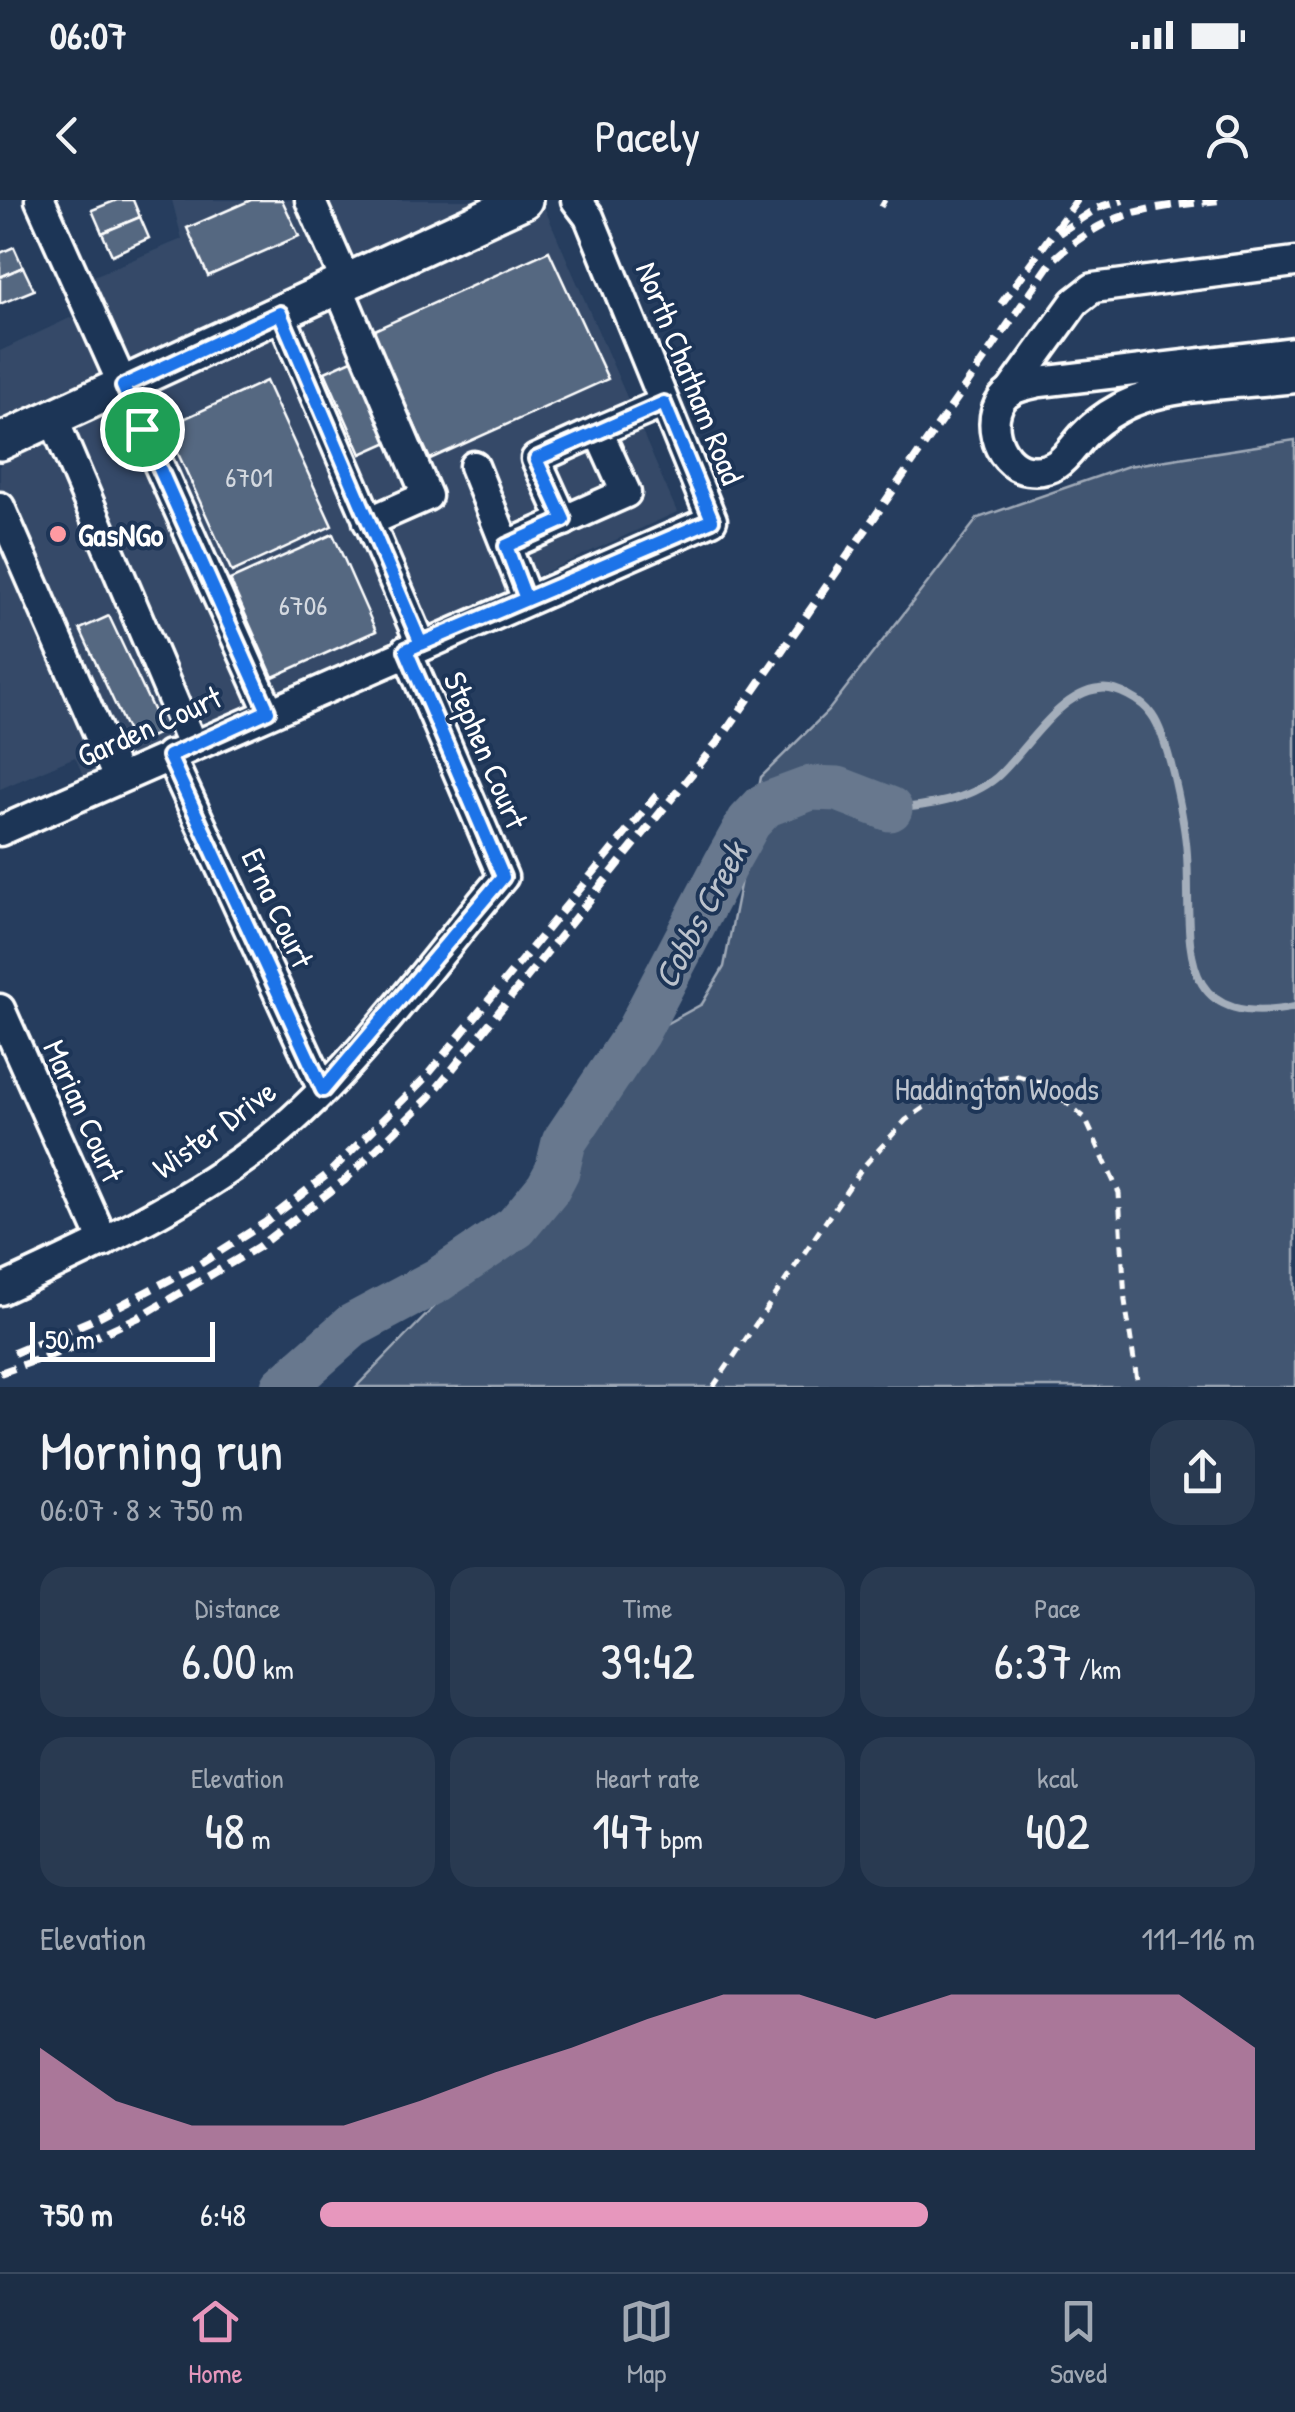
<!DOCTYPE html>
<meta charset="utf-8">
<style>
:root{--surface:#1c2e46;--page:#293a51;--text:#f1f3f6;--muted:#a0a8b3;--line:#3a4a5f;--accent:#e797bd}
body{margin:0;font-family:"Patrick Hand",sans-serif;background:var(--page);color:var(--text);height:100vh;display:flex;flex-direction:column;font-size:38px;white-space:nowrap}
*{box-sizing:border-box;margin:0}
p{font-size:32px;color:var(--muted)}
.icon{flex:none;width:55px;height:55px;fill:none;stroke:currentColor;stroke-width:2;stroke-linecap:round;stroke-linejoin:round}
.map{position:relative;height:1187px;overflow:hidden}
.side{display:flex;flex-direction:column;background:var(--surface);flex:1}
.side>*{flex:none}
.scale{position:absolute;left:30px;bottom:25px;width:185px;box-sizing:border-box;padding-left:10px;border:5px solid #fff;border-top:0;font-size:28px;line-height:35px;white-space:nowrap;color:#fff;-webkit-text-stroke:8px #1d3557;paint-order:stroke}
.pin{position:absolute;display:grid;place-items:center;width:85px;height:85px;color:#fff;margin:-42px;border:5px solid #fff;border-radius:50%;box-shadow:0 2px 10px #0007}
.round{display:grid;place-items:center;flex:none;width:105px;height:105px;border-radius:30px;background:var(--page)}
.headline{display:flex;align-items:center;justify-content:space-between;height:170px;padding:0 40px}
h1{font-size:55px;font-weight:600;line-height:75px}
.figures{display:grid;grid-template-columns:repeat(3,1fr);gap:15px;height:170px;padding:10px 40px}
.figures div{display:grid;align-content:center;border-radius:25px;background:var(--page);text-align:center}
.figures b{font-size:50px;font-weight:600}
.figures small{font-size:28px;font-weight:400}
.figures p{font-size:28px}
.chart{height:280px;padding:20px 40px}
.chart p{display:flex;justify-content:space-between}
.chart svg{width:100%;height:180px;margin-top:10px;fill:var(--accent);opacity:.7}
ul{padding:0 40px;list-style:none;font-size:32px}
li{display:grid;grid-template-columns:160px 120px 1fr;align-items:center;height:75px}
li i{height:25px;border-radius:12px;background:var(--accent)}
.status{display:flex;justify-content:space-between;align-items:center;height:70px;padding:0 50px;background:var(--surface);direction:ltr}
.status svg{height:28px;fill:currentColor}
header{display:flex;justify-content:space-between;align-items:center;height:130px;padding:0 40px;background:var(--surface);font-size:45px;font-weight:600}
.dock{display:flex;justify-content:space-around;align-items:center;height:140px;border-top:2px solid var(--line);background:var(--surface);font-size:28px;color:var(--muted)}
.dock a{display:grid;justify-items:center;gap:5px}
.dock .active{color:var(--accent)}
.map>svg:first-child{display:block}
.built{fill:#344a68}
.green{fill:#425672;stroke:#a0aab8;stroke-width:2.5}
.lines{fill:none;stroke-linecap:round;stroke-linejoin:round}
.stream{stroke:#a4aebb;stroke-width:8}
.river{stroke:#67788e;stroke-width:45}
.building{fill:#556781;stroke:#fff;stroke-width:2.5}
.minor-casing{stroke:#fff;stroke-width:35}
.major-casing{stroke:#fff;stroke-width:42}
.path{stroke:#fff;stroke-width:5;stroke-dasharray:10 8;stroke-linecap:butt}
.minor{stroke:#1d3557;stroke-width:28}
.major{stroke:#1d3557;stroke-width:35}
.rail{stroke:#fff;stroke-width:8;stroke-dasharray:15 8;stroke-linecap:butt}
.route-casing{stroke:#fff;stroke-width:20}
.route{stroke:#1a73e8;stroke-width:12}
.poi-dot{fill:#ff9aa2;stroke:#1d3557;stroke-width:4}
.labels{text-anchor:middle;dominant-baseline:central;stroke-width:8;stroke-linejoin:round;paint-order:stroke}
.number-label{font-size:28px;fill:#d4d9e0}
.street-label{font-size:32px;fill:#fff;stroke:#1d3557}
.poi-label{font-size:32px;font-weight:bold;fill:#fff;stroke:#1d3557;text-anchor:start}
.park-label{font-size:32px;fill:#bdc4ce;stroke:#1d3557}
.water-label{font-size:35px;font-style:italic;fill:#bbc2cc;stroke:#1d3557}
</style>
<div class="status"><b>06:07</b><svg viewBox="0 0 49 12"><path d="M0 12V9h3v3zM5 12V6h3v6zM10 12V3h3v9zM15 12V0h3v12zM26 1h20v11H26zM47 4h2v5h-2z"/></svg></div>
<header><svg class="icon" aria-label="back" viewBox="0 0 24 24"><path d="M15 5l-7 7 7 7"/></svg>Pacely<svg class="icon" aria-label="person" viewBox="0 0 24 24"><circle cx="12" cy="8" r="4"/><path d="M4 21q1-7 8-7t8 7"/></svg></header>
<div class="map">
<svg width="1295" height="1187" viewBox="0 0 1295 1187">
<rect width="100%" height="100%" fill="#263d5e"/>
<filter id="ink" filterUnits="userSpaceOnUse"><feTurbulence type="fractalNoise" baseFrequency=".01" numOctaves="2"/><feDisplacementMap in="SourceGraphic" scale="20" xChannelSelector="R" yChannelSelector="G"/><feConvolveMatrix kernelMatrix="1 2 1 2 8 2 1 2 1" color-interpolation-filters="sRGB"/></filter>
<g filter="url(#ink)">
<path class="built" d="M172 0H541L677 312 86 582 75 557 0 589V151L74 116 63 89 182 39Z"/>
<path class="green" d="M1295 240V1187H356L443 1098 591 918 653 831 702 804 724 767 761 577 828 511 978 318 1128 266Z"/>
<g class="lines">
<path class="stream" d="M890 609C926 606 969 601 997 577 1025 552 1058 493 1099 489 1116 486 1143 501 1152 515 1169 538 1185 624 1187 654 1192 737 1170 831 1295 807"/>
<path class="river" d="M283 1187 352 1126 438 1080 516 1027 548 988 557 971 564 942 637 833 726 663 749 622 765 605 811 588 838 589 890 609"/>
</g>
<g class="building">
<path d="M117 0H133L140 17 102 33 92 10Z"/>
<path d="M251 0H282L299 36 208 76 187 28Z"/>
<path d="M140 17 149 38 112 55 102 33Z"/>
<path d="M14 47 23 67 0 77V53Z"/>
<path d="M549 51 608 179 430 259 372 131Z"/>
<path d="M23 67 34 90 0 104V77Z"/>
<path d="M354 159 390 241 361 254 325 172Z"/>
<path d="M266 181 332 326 232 372 166 227Z"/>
<path d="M333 334 376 431 273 477 230 380Z"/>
<path d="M109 416 163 531 134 545 80 429Z"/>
</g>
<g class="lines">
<defs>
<g id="minor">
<path d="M40 0 269 511"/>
<path d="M310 0 346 82"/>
<path d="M338 86 427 296 368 322"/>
<path d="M280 113 421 444"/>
<path d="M1295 152 1040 182C1031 184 1019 186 1011 191 981 210 995 265 1028 270 1058 274 1067 254 1083 236 1094 224 1107 215 1120 208 1164 183 1245 184 1295 178"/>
<path d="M1010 192 1075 102 1093 88 1295 62"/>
<path d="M53 218 192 545"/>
<path d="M474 266 527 399"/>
<path d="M0 307 118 578"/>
<path d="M564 321 536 259 598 231"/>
<path d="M506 346 626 293 598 231 664 203"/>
<path d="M169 555 323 890"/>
<path d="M0 631 712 320 589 17 576 0"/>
<path d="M0 809 104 1042"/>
<path d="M0 1090C94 1047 190 1003 271 938 355 870 432 761 503 677L406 450"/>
</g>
<path id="major" d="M0 242 524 0"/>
</defs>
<use href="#minor" class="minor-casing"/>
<use href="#major" class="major-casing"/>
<g class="path">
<path d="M881 7 885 0"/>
<path d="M713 1187 862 968 906 920 941 896 980 881 1014 875 1043 883 1085 918 1119 993 1125 1101 1138 1187"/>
</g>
<use href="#minor" class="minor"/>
<use href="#major" class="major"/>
<g class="rail">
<path d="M1059 33 1097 8 1123 0"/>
<path d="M1001 104 1077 0"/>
<path d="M14 1153 90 1121 200 1064 266 1022 328 974 425 878 657 595"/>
<path d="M0 1173 68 1149 141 1116 258 1047 345 980 429 898 724 534 1053 60C1107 10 1149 8 1219 0"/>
</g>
</g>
</g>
<g class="lines" filter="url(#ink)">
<defs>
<path id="route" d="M142 229 268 511 169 556 323 890 503 677 406 450 526 399 506 346 564 320 536 259 664 203 712 320C615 361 518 402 421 444L280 113 123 186 142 229"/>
</defs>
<use href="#route" class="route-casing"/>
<use href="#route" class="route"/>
</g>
<circle class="poi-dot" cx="58" cy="334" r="10"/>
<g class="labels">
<g class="number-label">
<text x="249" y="277">6701</text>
<text x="303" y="405">6706</text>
</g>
<g class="street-label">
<text transform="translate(690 173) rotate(68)">North Chatham Road</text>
<text transform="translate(149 526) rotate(-24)">Garden Court</text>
<text transform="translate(486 550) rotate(67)">Stephen Court</text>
<text transform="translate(278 708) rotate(65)">Erna Court</text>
<text transform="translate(84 911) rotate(66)">Marian Court</text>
<text transform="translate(214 929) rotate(-36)">Wister Drive</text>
</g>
<g class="poi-label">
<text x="78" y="334">GasNGo</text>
</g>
<g class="park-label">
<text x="997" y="888">Haddington Woods</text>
</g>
<g class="water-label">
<text transform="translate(700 715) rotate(-62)">Cobbs Creek</text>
</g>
</g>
</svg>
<div class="scale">50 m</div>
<div class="pin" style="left:142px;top:229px;background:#1e9e55"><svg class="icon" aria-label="arrive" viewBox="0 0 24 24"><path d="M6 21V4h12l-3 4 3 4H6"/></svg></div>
</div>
<section class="side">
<div class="headline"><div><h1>Morning run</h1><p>06:07 · 8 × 750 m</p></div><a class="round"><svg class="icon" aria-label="share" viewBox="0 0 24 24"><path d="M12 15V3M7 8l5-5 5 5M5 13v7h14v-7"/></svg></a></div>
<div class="figures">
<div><p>Distance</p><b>6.00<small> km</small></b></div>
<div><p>Time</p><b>39:42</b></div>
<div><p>Pace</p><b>6:37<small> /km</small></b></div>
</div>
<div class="figures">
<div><p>Elevation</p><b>48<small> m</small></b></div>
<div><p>Heart rate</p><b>147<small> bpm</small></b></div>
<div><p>kcal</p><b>402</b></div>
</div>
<div class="chart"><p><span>Elevation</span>111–116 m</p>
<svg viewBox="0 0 160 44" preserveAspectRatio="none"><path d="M0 44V19L10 32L20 38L30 38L40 38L50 32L60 25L70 19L80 12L90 6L100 6L110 12L120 6L130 6L140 6L150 6L160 19V44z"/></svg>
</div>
<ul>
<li><b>750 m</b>6:48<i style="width:65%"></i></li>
</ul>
</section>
<nav class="dock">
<a class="active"><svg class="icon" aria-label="home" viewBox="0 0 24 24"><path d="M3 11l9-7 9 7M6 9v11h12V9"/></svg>Home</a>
<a><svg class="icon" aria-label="map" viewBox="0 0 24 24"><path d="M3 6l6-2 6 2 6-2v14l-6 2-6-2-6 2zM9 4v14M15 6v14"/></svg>Map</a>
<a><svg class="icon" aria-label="saved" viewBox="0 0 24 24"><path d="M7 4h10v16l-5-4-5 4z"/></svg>Saved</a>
</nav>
